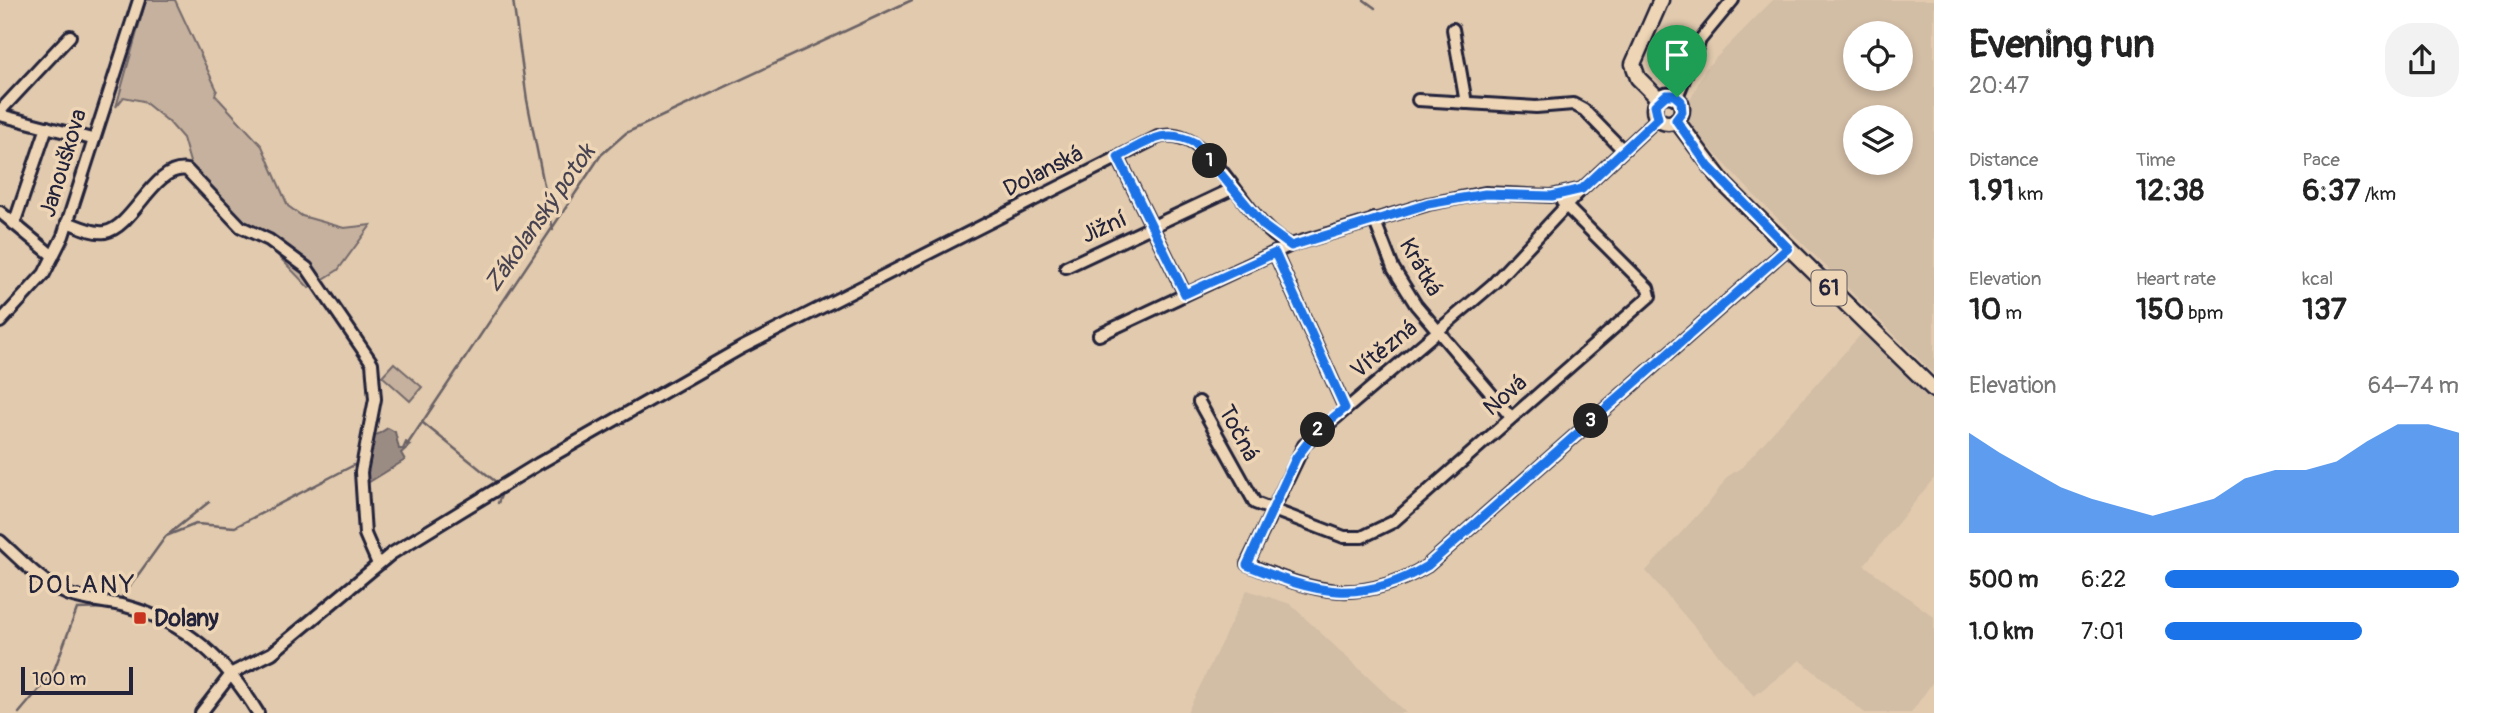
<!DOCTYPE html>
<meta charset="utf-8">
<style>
:root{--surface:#fff;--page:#f2f2f2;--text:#222;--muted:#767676;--accent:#1a73e8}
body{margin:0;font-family:Pangolin,sans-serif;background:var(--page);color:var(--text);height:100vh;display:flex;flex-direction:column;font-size:26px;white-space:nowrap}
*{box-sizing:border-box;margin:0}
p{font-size:23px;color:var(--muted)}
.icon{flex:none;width:38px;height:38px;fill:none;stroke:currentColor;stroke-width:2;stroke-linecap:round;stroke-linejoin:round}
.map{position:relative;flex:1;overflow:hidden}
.side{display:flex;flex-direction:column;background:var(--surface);width:560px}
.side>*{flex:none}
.buttons{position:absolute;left:1843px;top:21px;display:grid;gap:14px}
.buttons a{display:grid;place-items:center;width:70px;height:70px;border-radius:50%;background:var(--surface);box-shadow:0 4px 10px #0003;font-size:35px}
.scale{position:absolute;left:21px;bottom:18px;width:112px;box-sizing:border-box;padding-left:7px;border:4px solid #22223b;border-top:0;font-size:19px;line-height:24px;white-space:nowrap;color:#22223b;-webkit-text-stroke:5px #edd5b5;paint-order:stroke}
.pin{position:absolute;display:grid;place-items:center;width:60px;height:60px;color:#fff;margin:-72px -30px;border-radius:50% 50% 50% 0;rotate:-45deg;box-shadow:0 0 7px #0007}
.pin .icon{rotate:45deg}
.km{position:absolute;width:35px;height:35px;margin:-18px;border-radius:50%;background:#222;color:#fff;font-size:19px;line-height:35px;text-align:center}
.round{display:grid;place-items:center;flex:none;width:74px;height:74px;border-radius:28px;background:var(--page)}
.headline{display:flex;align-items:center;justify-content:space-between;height:119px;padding:0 35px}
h1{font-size:38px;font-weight:700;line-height:52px}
.figures{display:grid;grid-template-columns:repeat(3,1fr);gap:10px;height:119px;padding:7px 35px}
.figures div{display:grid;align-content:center}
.figures b{font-size:30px;font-weight:700}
.figures small{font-size:19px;font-weight:400}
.figures p{font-size:19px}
.chart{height:196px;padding:14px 35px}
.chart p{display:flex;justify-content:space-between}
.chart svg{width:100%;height:126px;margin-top:7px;fill:var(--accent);opacity:.7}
ul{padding:0 35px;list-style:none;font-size:23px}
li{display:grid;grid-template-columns:112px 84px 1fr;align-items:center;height:52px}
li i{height:18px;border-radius:9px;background:var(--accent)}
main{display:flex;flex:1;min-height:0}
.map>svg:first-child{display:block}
.built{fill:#d2bda5;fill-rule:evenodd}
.green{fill:#c5b19d;stroke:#746a6c;stroke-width:2}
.water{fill:#9b8c83;stroke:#6b6266;stroke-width:2}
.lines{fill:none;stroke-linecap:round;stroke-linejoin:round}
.stream{stroke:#6b6266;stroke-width:2.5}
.minor-casing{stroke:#22223b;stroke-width:16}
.major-casing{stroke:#22223b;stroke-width:19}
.minor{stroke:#edd5b5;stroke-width:10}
.major{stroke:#edd5b5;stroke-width:14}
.route-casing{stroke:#fff;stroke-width:14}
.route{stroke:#1a73e8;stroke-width:9}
.poi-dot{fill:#c8321e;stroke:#edd5b5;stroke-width:2.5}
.labels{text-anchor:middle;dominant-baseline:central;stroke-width:7;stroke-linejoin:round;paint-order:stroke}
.shield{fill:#edd5b5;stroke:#5f5860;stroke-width:2}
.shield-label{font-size:21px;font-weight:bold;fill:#22223b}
.street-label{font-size:23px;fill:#22223b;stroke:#edd5b5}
.poi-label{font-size:23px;font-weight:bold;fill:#22223b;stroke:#edd5b5;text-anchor:start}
.water-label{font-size:24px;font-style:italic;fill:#464251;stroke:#edd5b5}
.quarter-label{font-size:26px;letter-spacing:2px;fill:#22223b;stroke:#edd5b5}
</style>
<main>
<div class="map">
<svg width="1934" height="713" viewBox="0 0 1934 713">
<rect width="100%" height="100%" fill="#e1caae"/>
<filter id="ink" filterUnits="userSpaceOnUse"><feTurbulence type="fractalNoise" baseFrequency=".0143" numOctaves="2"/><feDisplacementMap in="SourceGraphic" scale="14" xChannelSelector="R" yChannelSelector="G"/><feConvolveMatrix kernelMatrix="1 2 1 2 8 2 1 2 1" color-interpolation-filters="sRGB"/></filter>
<g filter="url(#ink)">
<g class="built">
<path d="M1773 0H1934V374L1755 196 1695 132 1689 121 1688 105 1705 69ZM1855 33H1900V79H1855ZM1855 117H1900V163H1855Z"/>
<path d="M1864 331 1934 400V478L1864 565 1934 617V680L1911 713H1865L1800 660 1754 696 1646 571 1713 498 1727 477 1742 467Z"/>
<path d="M1247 590 1290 604 1406 713H1187Z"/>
</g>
<g class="green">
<path d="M146 0H175L217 90 215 95 262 146 288 206 302 216 344 228 371 225 338 270 309 288 263 240 242 229 192 169 183 138 169 122 143 101 124 97 116 107Z"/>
<path d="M394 363 422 387 410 401 382 376Z"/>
</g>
<path class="water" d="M388 428 395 432 399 449H403L406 442 410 445 401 453 405 460 366 484 367 441Z"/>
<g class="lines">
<g class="stream">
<path d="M513 0 527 100 553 230"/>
<path d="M1364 0 1375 8"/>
<path d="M423 423 496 482"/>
<path d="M407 445 601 155 626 133 912 0"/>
<path d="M498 503 502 493"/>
<path d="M170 533 209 502"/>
<path d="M120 600 166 536 196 524 235 527 356 464"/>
<path d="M19 713 53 673 77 609 109 608"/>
</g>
<defs>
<g id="minor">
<path d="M1453 29 1466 103"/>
<path d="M1677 97 1700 40 1733 0"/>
<path d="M1418 100 1536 107 1573 104 1584 110 1622 149"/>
<path d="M0 111 70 36"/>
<path d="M0 115 92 139"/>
<path d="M1118 157 1185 294"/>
<path d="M1580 191 1493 284 1304 445 1247 564C1315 593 1360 606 1427 566L1788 248"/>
<path d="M0 212 53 256"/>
<path d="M1374 219 1393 268 1416 305 1511 417"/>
<path d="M67 222C78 226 93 234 105 232 134 227 154 164 187 170L241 227 269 240 307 268 372 363 375 399 361 472 365 534 378 564"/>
<path d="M14 224 47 127"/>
<path d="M1275 253 1345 408"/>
<path d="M1066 267 1234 188"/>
<path d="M0 322 44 274 63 236 139 0"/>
<path d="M1099 335 1291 245"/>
<path d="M1199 402 1255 503 1344 537H1362L1393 522 1650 296 1648 288 1562 202"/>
<path d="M0 541C20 559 42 583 67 594 85 601 106 601 125 606 186 622 226 660 258 713"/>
<path d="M201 713 232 673 272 653 391 554 538 464 741 348 1158 137C1214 121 1244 229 1291 245L1428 204 1485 193 1551 196 1582 189 1658 118"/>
</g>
<g id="major">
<circle cx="1668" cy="109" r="14"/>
<path d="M1658 98 1638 78 1633 64 1661 0"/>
<path d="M1676 120 1725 185 1934 390"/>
</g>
</defs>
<use href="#minor" class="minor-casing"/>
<use href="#major" class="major-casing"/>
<use href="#minor" class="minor"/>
<use href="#major" class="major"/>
</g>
</g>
<g class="lines" filter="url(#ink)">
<defs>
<path id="route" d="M1666 95H1674L1681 101 1682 112 1676 120 1709 167 1788 248 1427 566C1360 606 1315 593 1247 565L1296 458 1316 432 1345 408 1275 253 1185 294 1118 157C1146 143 1164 126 1195 143L1264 226 1291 246 1428 204 1485 194 1552 196 1582 189 1658 118 1655 105Z"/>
</defs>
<use href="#route" class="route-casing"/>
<use href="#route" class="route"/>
</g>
<rect class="poi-dot" x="133" y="611" width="14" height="14" rx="3.5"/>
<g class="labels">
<rect class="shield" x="1811.5" y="270.5" width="35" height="35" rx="5"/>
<g class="shield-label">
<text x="1829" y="288">61</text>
</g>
<g class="street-label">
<text transform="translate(63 163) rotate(-73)">Janouškova</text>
<text transform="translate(1043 171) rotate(-27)">Dolanská</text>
<text transform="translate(1104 227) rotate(-24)">Jižní</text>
<text transform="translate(1421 267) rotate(60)">Krátká</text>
<text transform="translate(1384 349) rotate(-39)">Vítězná</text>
<text transform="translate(1505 395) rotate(-41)">Nová</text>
<text transform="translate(1239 433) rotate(62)">Točná</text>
</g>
<g class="poi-label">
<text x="154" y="618">Dolany</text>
</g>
<g class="water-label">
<text transform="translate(540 218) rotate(-55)">Zákolanský potok</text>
</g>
<g class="quarter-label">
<text x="82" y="585">DOLANY</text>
</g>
</g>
</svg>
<div class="buttons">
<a><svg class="icon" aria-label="locate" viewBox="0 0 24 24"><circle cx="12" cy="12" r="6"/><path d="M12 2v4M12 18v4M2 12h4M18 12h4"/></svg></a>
<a><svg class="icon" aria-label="layers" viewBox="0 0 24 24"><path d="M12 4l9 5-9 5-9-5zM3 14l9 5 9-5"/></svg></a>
</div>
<div class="scale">100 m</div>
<div class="pin" style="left:1677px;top:97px;background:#1e9e55"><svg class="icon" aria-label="arrive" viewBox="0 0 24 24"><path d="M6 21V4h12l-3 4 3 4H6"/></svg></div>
<b class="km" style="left:1210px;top:161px">1</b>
<b class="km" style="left:1318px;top:430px">2</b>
<b class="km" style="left:1591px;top:421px">3</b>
</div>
<section class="side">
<div class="headline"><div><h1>Evening run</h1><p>20:47</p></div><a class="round"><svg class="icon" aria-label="share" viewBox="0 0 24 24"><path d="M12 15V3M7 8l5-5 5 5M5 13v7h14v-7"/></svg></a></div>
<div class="figures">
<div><p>Distance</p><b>1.91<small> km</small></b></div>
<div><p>Time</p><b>12:38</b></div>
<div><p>Pace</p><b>6:37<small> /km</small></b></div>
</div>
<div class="figures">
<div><p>Elevation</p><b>10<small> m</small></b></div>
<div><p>Heart rate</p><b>150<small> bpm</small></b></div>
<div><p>kcal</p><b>137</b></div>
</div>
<div class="chart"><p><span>Elevation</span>64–74 m</p>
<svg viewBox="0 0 160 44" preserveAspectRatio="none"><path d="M0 44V9L10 16L20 22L30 28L40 32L50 35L60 38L70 35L80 32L90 25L100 22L110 22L120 19L130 12L140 6L150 6L160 9V44z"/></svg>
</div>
<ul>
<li><b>500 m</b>6:22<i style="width:100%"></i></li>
<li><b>1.0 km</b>7:01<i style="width:67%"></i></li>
</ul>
</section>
</main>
